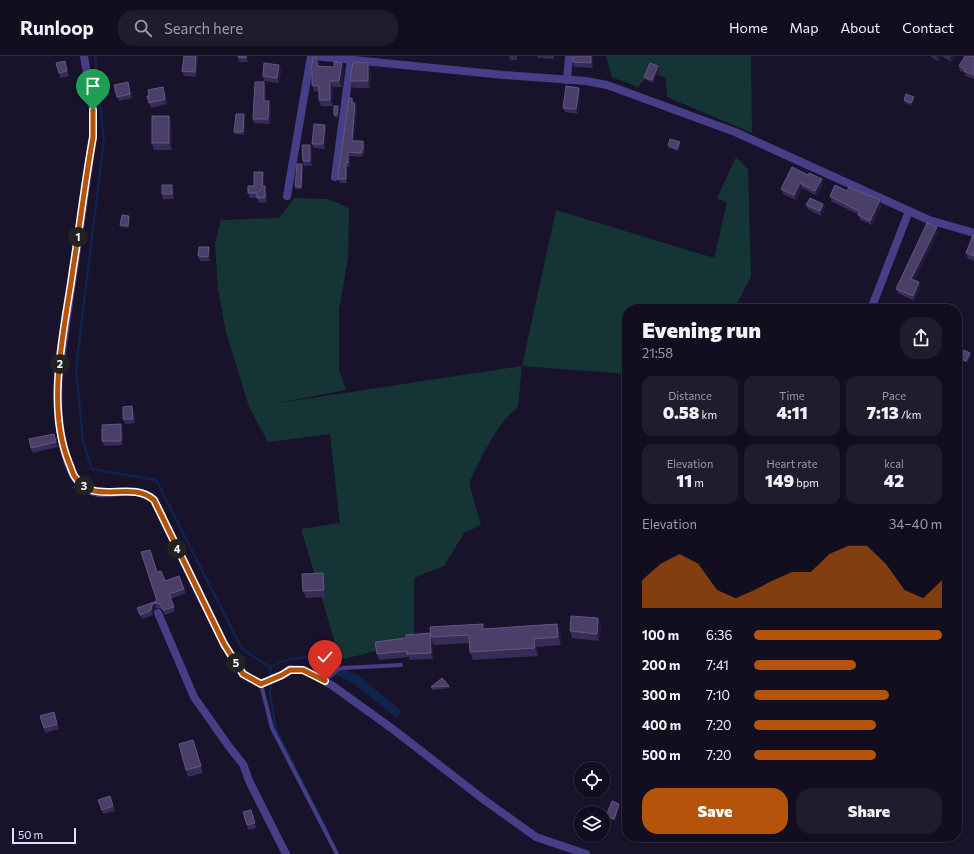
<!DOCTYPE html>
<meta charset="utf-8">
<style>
:root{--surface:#120e20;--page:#1f1c2d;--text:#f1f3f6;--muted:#9c9ca5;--line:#312e3e;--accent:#b45309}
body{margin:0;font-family:Commissioner,sans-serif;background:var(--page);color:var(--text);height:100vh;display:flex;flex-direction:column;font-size:15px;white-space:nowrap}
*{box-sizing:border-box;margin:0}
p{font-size:13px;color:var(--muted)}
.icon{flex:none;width:22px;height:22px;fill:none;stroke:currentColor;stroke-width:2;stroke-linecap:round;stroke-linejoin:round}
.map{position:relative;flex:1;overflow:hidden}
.side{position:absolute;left:622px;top:248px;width:340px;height:538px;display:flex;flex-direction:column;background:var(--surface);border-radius:16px;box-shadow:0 1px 3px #0004,0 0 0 1px var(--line)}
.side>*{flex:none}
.controls{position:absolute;left:574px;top:706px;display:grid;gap:8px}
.controls a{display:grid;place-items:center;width:36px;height:36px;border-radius:50%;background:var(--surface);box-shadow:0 1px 3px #0004,0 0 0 1px var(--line);font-size:20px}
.scale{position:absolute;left:12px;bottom:10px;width:64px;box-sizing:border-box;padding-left:4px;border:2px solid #e3ddfe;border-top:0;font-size:11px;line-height:14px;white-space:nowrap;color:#e3ddfe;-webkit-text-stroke:3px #18122b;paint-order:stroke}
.pin{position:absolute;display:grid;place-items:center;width:34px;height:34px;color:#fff;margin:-41px -17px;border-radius:50% 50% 50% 0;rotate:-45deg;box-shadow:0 0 4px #0007}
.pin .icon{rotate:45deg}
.km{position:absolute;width:20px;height:20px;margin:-10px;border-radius:50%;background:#222;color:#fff;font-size:11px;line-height:20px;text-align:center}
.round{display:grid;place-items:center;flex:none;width:42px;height:42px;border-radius:16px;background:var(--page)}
.headline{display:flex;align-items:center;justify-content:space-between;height:68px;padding:0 20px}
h1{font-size:22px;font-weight:800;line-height:30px}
.figures{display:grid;grid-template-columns:repeat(3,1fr);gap:6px;height:68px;padding:4px 20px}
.figures div{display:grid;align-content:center;border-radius:10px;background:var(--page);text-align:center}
.figures b{font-size:17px;font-weight:800}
.figures small{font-size:11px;font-weight:400}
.figures p{font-size:11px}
.chart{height:112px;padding:8px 20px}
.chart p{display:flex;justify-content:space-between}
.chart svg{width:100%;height:72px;margin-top:4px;fill:var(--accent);opacity:.7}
.action{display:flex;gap:8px;margin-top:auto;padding:8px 20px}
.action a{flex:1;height:46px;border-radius:16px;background:var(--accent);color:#fff;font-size:16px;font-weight:800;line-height:46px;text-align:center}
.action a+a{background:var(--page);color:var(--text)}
ul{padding:0 20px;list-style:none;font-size:13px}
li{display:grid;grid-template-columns:64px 48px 1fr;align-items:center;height:30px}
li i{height:10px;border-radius:5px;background:var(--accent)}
header{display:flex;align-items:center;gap:24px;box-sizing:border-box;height:56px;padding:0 20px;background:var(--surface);border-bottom:1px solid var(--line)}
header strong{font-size:19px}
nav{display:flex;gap:22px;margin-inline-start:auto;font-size:14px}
.search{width:280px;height:36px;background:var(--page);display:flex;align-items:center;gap:10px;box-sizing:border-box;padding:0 14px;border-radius:16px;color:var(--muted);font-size:15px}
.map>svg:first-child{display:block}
.green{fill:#153435}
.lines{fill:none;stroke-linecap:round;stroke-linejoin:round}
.stream{stroke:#0f234d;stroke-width:2.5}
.canal{stroke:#0f234d;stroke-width:9}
.lane{stroke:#463f88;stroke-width:4}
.street{stroke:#463f88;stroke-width:8}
.wall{fill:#372c58}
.shaded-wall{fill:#231a3e}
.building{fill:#493f69;stroke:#625881}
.route-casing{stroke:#fff;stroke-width:8}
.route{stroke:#b45309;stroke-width:5}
</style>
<header>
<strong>Runloop</strong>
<div class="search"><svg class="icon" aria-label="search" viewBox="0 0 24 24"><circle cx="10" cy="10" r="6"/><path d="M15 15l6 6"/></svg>Search here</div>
<nav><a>Home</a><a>Map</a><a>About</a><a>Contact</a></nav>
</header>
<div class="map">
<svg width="974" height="798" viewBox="0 0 974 798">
<rect width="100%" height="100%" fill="#18122b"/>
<g class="green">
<path d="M606 0H751L752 77 667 41 666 22 651 16 638 31 612 21Z"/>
<path d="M736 101 748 113 751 221 734 253H627V318L522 310 518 351C495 369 482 401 469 427L481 469 464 477 444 510 414 522V585L340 604 301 473 340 467 330 378 268 386 249 351 226 276 218 233 215 187 221 164 279 162 294 142 328 143 349 152 348 202 339 254V314L346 334 272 348 522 310 556 154 714 202 727 147 717 142Z"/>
</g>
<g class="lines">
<g class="stream">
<path d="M95 0 104 84 76 312 83 386 92 413 156 424 242 593 270 611 282 605 305 601 327 610"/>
<path d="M270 611 271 621"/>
<path d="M271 626 270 637 276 674 328 776"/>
</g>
<path class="canal" d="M327 610 357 624 396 656"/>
<g class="lane">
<path d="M325 625 337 614 342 612 401 609"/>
<path d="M261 628 272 672 337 798"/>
</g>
<g class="street">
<path d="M84 0 93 54V81L59 317C57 346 57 432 98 437 119 439 137 429 154 444L224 588 243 618 261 628 282 619 290 613 303 614 312 618 333 630 394 674 483 743 536 781 586 798"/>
<path d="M314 0 504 19 586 25 607 29 735 76 929 164 974 177"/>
<path d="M567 24 569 0"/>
<path d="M335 121 351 3"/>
<path d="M287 140 311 0"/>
<path d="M871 253 909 155"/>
<path d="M158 557 194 641 230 692 243 708 250 727 286 798"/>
</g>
</g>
<g class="wall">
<path d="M184 0H198V2L196 21 184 20 182 15Z"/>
<path d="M238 0H248V6H239Z"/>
<path d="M509 0H517V4H510Z"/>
<path d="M537 0H554V3L538 2Z"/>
<path d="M573 0H593V12L574 11 573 6Z"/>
<path d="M930 0H955L952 6 941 0 938 5Z"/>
<path d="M974 0V23L966 20 965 17 960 15 959 10Z"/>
<path d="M317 2 320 8V10L344 13 342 31H333V50H321L319 44V36L314 35 312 29V17L311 14Z"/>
<path d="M279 9 281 14 279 27 264 25 263 20Z"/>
<path d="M66 10 69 20 60 22 59 17Z"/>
<path d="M658 10 659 13 653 27 645 23 644 21Z"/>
<path d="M371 14 370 32H353L350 25Z"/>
<path d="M128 26 132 42 119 45 117 41Z"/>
<path d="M163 31 165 36 167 48 151 52 149 47V40Z"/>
<path d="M266 31V45H269L271 50 270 68 254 67 253 63Z"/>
<path d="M580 37 578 58 565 56 563 52Z"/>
<path d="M914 41V43L912 50 905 47 904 44Z"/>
<path d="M352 42 354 47H355L357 52 354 85H363L365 89 364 98H363L362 101 350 100V111H347V127H340L338 123Z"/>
<path d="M339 52 338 62 335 61 334 59Z"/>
<path d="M244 58 245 61 244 79 235 78 234 76Z"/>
<path d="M169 60 171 67 172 94H154L152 87Z"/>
<path d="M325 69 326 74 325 93 314 92 312 88Z"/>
<path d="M668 89H680L678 95 668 92Z"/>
<path d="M312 94V110H304L303 105Z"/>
<path d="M302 108 303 111 302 133H295V130Z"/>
<path d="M808 119 823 128 817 140 802 132 796 144 783 138 781 133Z"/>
<path d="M264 121V130L266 134 267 146 259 147 257 142H250L248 137 254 130Z"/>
<path d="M174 134V143H163L162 138Z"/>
<path d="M847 135 882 149 872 169 860 164 859 159 831 145 830 140Z"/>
<path d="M823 148 825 153 821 160 808 153 806 149Z"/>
<path d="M130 162 129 172 121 171 120 169Z"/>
<path d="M937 171 938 176 914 224 919 226 920 231 914 245 898 237 896 233Z"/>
<path d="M974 180V205L968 203 966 197Z"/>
<path d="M209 191 210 196V205H200L198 200Z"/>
<path d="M970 297 971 299 967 307 961 304 960 302Z"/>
<path d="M132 350 134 355 135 367 125 368 123 363Z"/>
<path d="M123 373V389L104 390 102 385Z"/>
<path d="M54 378 58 391 33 397 31 392Z"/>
<path d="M157 516 165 525 179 520 186 537 171 543 175 555 165 559 162 553 156 552 153 554V559L142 563 137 552 157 545Z"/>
<path d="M323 517 325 524 326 541 306 542 303 535Z"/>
<path d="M598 562 601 569 599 585 572 582 570 575Z"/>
<path d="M557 568 560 576 561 589 537 591 538 600 473 604 470 596V587L434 589 432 585 433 603 409 604V601L379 604 377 598 431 580 484 573Z"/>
<path d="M449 630 450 632 432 634 431 631Z"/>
<path d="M54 656 59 673 45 677 44 672Z"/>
<path d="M196 691 203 717 188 721 186 714Z"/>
<path d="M110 740 115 755 103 758 98 744Z"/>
<path d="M620 750 615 765 607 762 606 760Z"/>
<path d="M253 759 256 772 248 774 247 769Z"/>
</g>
<g class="shaded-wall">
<path d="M196 0H198V2L196 21 195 16Z"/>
<path d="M246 0H248V6L246 2Z"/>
<path d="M591 0H593V12L591 7Z"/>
<path d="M936 0H941L938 5Z"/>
<path d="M951 0H955L952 6 950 2Z"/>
<path d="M317 2 320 8V16L317 10Z"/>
<path d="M342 7 344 13 342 31 339 25Z"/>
<path d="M368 7 371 14 370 32 368 25Z"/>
<path d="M279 9 281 14 279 27 277 22Z"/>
<path d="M658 10 659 13 653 27 652 24Z"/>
<path d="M330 25 333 31V50L330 44Z"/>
<path d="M264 26 266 31V50L264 45Z"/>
<path d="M163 31 165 36 167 48 165 43Z"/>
<path d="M579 32 580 37 578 58 576 53Z"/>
<path d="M914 41V43L912 50 911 47Z"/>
<path d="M269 45 271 50 270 68 268 63Z"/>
<path d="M355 47 357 52 354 89 352 85Z"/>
<path d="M338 50 339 52 338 62 337 59Z"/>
<path d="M244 58 245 61 244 79 243 76Z"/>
<path d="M169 60 171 67 172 94 169 87Z"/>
<path d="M325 69 326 74 325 93 323 88Z"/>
<path d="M363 85 365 89 364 98 363 94Z"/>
<path d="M680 86V89L678 95 677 93Z"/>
<path d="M310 89 312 94V110L310 105Z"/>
<path d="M348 96 350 100V111L348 107Z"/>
<path d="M346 107 347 111V127L346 123Z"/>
<path d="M302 108 303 111 302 133 301 131Z"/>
<path d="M263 116 264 121V134L262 130Z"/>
<path d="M822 123 823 128 817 140 815 135Z"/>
<path d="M800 127 802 132 796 144 794 139Z"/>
<path d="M172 129 174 134V143L172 138Z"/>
<path d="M265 130 266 134 267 146 265 142Z"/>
<path d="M880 144 882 149 872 169 870 165Z"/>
<path d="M823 148 825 153 821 160 820 155Z"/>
<path d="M129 160 130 162 129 172 128 170Z"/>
<path d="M937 171 938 176 912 227 911 223Z"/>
<path d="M209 191 210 196V205L208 201Z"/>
<path d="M919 226 920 231 914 245 913 240Z"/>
<path d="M970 297 971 299 967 307 966 305Z"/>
<path d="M132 350 134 355 135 367 133 363Z"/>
<path d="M121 368 123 373V389L121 385Z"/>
<path d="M323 517 325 524 326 541 324 534Z"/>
<path d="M155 547 156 552 153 554V559L151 554 152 549Z"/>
<path d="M598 562 601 569 599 585 597 578Z"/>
<path d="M557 568 560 576 561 589 558 581Z"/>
<path d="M430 577 432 585 433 603 431 597Z"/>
<path d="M534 583 537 591 538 600 535 592Z"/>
<path d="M193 684 196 691 203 717 201 710Z"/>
<path d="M619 748 620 750 615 765 614 763Z"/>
</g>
<g class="building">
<path d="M184 0H196L195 16 182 15Z"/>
<path d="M238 0H246V2L238 1Z"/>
<path d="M573 0H591V7L573 6Z"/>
<path d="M965 0H974V19L964 15 965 13 959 10Z"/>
<path d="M313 1 317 2V10L334 11V6L342 7 339 25H330V44H319V30L312 29V14H311Z"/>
<path d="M65 5 67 15 59 17 56 7Z"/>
<path d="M353 6 368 7V25H350Z"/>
<path d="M264 7 279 9 277 22 263 20Z"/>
<path d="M650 7 658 10 652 24 644 21Z"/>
<path d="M128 26 130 38 117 41 114 29Z"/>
<path d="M255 26H264V45H269L268 63H253Z"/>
<path d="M566 30 579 32 576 53 563 52Z"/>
<path d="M163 31 165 43 149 47 147 40H149L148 34Z"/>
<path d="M906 38 914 41 911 47 904 44Z"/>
<path d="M349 42H352V47H355L352 85H363V94H361V97L348 96V107H346V123H338V120Z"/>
<path d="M334 50H338L337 59H334Z"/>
<path d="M236 58H244L243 76H234Z"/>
<rect x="152" y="60" width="17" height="27"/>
<path d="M314 68 325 69 323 88H312Z"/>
<path d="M670 83 680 86 677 93 668 89Z"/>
<path d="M302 89H310V105H303Z"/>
<path d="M297 108H302L301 131 295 130Z"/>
<path d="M792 111 808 119 809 117 822 123 815 135 800 127 794 139 781 133Z"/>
<path d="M254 116H263L262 130H265V142H257V137H248V130H254Z"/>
<rect x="162" y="129" width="10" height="9"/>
<path d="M835 129 847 135 849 131 868 140V139L880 144 870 165 858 159 860 156 830 140Z"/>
<path d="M810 142 823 148 820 155 806 149Z"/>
<path d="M122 159 129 160 128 170 120 169Z"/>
<path d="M927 167 937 171 911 223 919 226 913 240 896 233Z"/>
<path d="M973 179 974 180V200L966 197Z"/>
<path d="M199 191H209L208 201 198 200Z"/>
<path d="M894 247 901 250 900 253H892Z"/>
<path d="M964 294 970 297 966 305 960 302Z"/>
<path d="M132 350 133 363H123V351Z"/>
<path d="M121 368V385H102V369Z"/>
<path d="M54 378 56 386 31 392 29 383Z"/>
<path d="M150 494 157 516 161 515 165 525 179 520 184 533 169 538 174 551 163 554 160 548 155 547 152 549 151 554 140 559 137 552 157 545 141 496Z"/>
<path d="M323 517 324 534 303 535 302 518Z"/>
<path d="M571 560 598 562 597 578 570 575Z"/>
<path d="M483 568V573L557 568 558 581 534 583 535 592 470 596 469 579 431 581 430 571Z"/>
<path d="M430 577 431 597 407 598V595L377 598 375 586 406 582V579Z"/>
<path d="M442 622 449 630 431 631Z"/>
<path d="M54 656 57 668 44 672 40 660Z"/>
<path d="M193 684 201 710 186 714 179 688Z"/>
<path d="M110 740 113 750 102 754 98 744Z"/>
<path d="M612 745 619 748 614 763 606 760Z"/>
<path d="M251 754 255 767 247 769 243 756Z"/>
</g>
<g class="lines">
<defs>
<path id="route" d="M93 54V81C85 125 80 169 73 213 65 273 45 348 69 407 71 411 72 417 75 421 94 451 130 423 154 444L224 588 243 618 261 628 282 619 290 614H303L325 625"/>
</defs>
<use href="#route" class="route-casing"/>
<use href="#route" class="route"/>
</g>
</svg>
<div class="controls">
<a><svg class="icon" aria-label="locate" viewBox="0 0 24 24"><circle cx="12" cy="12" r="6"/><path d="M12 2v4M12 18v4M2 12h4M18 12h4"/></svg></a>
<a><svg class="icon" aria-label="layers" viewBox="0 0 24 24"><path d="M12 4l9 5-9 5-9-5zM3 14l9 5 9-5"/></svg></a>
</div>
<div class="scale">50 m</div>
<div class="pin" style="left:93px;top:54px;background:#1e9e55"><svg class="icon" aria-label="arrive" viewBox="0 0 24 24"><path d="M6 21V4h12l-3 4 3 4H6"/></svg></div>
<div class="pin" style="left:325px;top:625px;background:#d93025"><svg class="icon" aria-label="check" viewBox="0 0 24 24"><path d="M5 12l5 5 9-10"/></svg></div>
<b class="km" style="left:78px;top:181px">1</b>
<b class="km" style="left:60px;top:308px">2</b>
<b class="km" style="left:84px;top:430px">3</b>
<b class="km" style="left:177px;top:493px">4</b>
<b class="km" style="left:236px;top:607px">5</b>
<section class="side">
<div class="headline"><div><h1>Evening run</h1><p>21:58</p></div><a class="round"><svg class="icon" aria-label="share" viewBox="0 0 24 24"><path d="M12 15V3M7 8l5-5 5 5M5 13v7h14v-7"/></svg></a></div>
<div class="figures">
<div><p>Distance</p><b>0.58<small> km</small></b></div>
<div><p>Time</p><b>4:11</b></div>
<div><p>Pace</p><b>7:13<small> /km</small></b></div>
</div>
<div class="figures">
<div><p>Elevation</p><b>11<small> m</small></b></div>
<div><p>Heart rate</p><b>149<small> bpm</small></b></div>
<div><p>kcal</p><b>42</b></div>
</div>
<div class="chart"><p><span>Elevation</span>34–40 m</p>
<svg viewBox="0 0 160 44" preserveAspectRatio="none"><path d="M0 44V27L10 17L20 11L30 17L40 33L50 38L60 33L70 27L80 22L90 22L100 11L110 6L120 6L130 17L140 33L150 38L160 27V44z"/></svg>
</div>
<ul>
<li><b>100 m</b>6:36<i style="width:100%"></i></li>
<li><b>200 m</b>7:41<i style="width:54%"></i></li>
<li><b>300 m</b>7:10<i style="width:72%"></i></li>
<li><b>400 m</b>7:20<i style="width:65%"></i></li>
<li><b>500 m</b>7:20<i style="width:65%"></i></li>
</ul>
<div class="action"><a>Save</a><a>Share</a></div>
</section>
</div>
